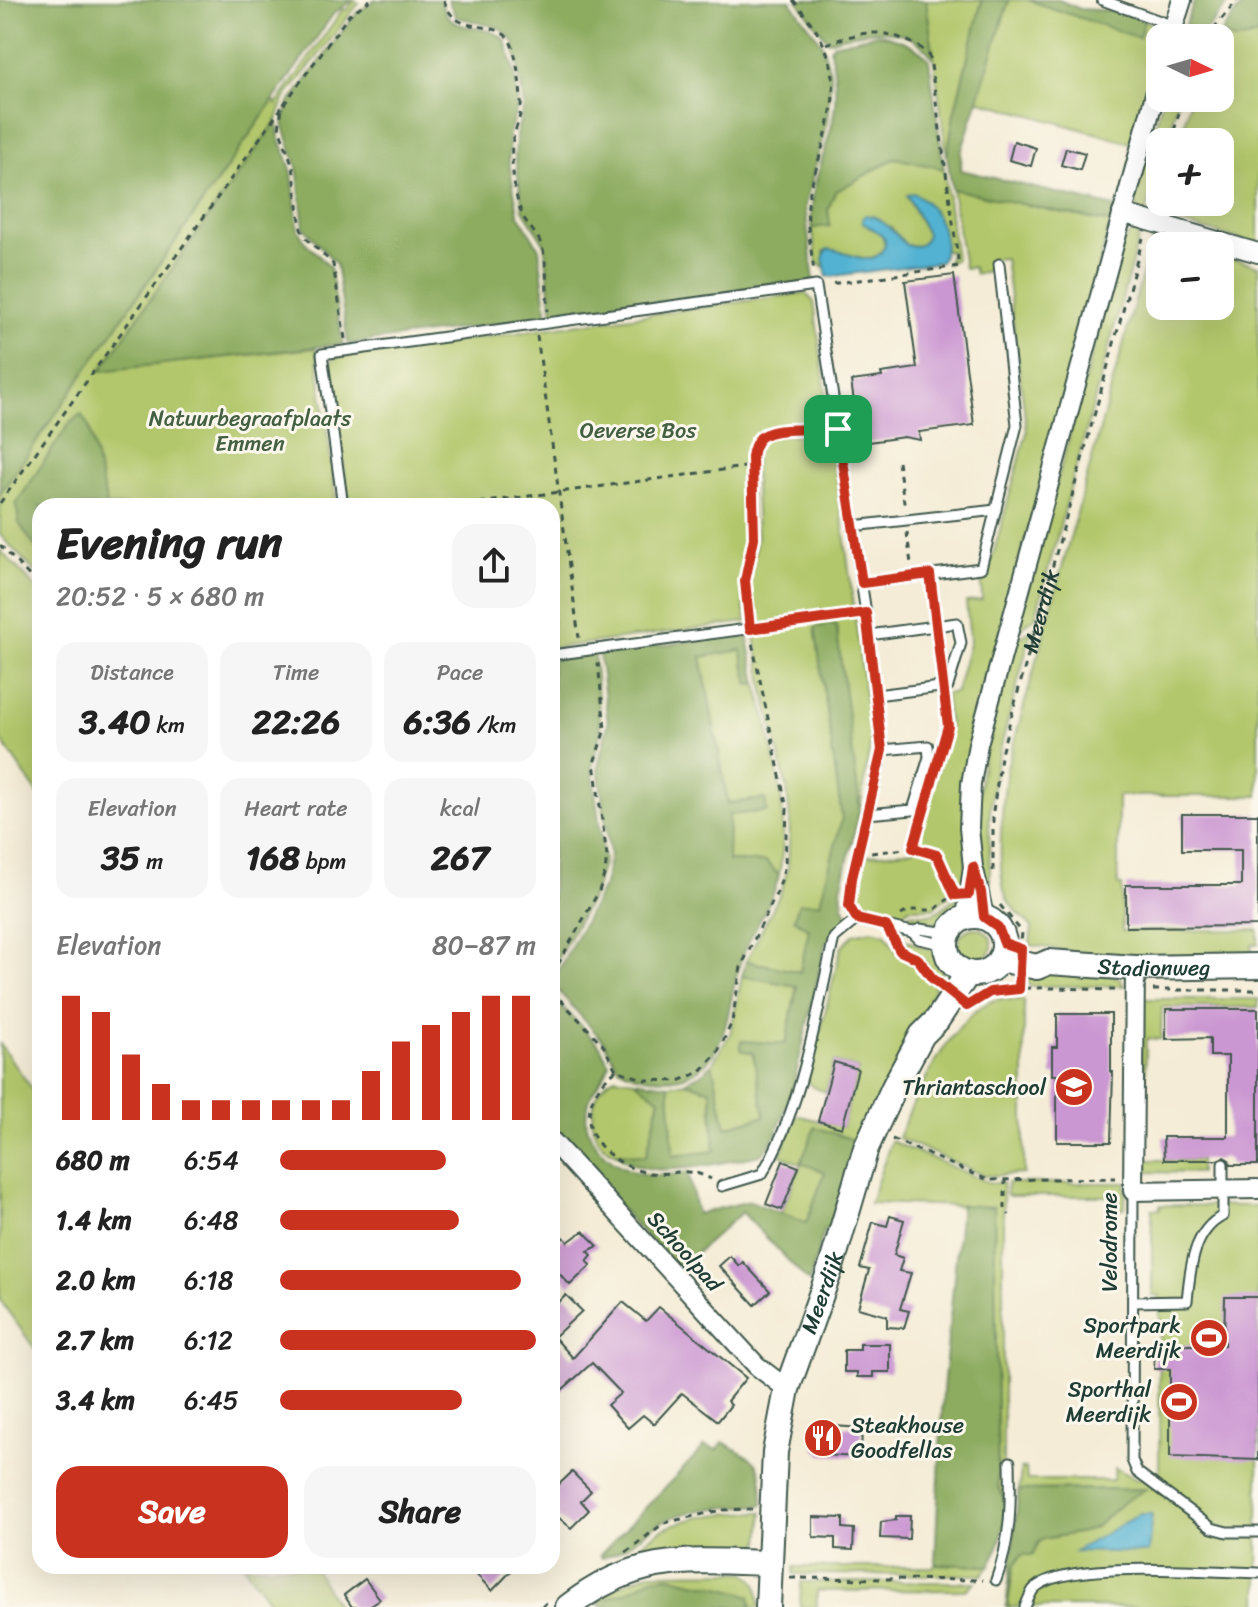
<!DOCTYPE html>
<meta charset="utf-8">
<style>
:root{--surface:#fff;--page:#f6f6f6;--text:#222;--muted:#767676;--accent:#c8321e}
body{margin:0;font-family:Sriracha,sans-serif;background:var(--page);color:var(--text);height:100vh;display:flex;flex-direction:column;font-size:30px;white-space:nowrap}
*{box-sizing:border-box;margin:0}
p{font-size:26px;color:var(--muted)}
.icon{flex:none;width:44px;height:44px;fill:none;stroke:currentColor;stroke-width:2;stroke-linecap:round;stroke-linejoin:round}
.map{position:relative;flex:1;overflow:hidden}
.drawer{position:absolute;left:32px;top:498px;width:528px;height:1076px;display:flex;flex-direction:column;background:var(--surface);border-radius:24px;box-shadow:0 8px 32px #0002}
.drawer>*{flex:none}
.needle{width:52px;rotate:95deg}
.tools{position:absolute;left:1146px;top:24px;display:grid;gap:16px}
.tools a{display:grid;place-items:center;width:88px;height:88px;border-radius:16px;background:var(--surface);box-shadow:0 8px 32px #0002;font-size:40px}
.pin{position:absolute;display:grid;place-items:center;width:68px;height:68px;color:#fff;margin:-34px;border-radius:16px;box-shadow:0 4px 12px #0006}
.round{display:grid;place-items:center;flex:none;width:84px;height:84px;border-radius:24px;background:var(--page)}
.head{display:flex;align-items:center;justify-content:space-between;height:136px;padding:0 24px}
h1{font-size:44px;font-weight:800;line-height:60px}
.figures{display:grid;grid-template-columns:repeat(3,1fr);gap:12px;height:136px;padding:8px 24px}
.figures div{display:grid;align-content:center;border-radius:20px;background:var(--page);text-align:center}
.figures b{font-size:34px;font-weight:800}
.figures small{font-size:22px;font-weight:400}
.figures p{font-size:22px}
.chart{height:224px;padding:16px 24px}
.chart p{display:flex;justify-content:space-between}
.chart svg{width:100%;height:144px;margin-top:8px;stroke:var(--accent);stroke-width:6}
.primary-button{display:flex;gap:16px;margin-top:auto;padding:16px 24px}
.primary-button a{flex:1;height:92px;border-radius:24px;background:var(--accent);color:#fff;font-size:32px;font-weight:800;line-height:92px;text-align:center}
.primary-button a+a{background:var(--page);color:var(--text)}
ul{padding:0 24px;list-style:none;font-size:26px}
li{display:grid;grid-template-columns:128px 96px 1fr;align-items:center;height:60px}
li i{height:20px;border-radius:10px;background:var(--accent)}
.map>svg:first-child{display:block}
.green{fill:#b2c76c;stroke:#688250;stroke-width:2}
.forest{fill:#8dac60;stroke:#56744a;stroke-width:2}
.water{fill:#53b2d2;stroke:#397883;stroke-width:2}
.building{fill:#cb97d2}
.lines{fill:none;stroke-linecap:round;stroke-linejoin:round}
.service-casing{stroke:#3f574c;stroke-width:13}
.minor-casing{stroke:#3f574c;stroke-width:22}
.tertiary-casing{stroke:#3f574c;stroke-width:28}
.path{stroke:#3f574c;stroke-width:3;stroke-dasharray:6 6;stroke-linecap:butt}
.service{stroke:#fff;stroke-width:9}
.minor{stroke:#fff;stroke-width:18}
.tertiary{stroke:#fff;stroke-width:24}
.route-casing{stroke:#fff;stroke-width:16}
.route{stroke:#c8321e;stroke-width:10}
.labels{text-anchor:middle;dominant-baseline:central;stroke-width:6;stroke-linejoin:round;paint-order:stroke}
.park-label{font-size:22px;fill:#446042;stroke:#fbf7ec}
.street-label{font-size:22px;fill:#1f3d34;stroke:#fbf7ec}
.poi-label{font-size:22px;fill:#1f3d34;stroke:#fbf7ec;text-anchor:end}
</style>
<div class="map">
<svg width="1258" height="1607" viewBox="0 0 1258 1607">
<rect width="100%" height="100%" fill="#fbf7ec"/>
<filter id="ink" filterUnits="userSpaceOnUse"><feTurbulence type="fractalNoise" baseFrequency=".0125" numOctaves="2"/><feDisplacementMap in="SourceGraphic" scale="16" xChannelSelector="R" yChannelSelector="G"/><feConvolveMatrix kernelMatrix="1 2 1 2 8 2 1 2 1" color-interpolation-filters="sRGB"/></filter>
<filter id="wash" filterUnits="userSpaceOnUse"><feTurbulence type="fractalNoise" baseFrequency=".006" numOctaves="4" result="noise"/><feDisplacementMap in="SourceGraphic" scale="32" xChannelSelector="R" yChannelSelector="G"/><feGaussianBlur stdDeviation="1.8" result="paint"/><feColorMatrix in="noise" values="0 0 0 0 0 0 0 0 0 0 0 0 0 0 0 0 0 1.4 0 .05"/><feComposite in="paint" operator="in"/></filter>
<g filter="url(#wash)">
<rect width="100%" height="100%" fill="#f4ecd6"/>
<g class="green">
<path d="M354 0 359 3 285 98 277 120 101 370 316 348 337 506H40V577L0 535V494L274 100 276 105 343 9 347 10Z"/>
<path d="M926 0H982L954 114 947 157Z"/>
<path d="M1009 0H1028L1139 37 1144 20C1160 25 1160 38 1160 51L1134 144 977 100Z"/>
<path d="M1221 34 1235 41 1258 35V244L1158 217 1163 202H1220V142H1179L1191 98H1220L1218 38Z"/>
<path d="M1163 98H1178L1166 142H1160V163L1146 214 1139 210 1134 200Z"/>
<path d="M896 158 944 169 956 259 947 264 951 251H945L943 232 933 210 908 199 927 234C926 245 916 247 906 245L891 228 873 216 868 227 882 233 885 246C872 273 845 246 824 251V267L817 263 812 228 830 225 828 209 835 192Z"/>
<path d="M952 189 1110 223 974 729 964 892 952 893 933 908H910L891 918 873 915 859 904 857 890 864 856 913 850 916 846 949 727 945 694 956 692 970 640 966 602 982 600 981 575 988 573 1027 432 1005 258 993 259V267L988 271 975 274 973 267 964 268Z"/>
<path d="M1141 229 1035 618 1016 631 1121 248 1127 237Z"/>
<path d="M1153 236 1188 246H1160V306H1220V255L1258 266V796H1118V885L1122 886V931L1258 930V944H1252V956H1100L1030 945 1032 927C1024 918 1012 909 1007 899 995 872 1003 798 1007 768Z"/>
<path d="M805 293 814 302 830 426 767 430 755 440 749 459 752 536 742 593 746 622 552 648V506H349L330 364 334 358Z"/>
<path d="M831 432 871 740 860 809 836 625 816 627 842 819 820 903H799L794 919 810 929 800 972 746 961 781 892 788 867 790 822 787 789 764 691 748 593 757 538 754 457 759 443 768 436Z"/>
<path d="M0 550 40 592V797L0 738Z"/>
<path d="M1032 629 995 769 989 821 990 884 985 889 978 819V797L986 740 1013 643Z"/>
<path d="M742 650 749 684 757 683C772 746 792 810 779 875L766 862 727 861 729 814 766 811 765 799 728 803 701 656Z"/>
<path d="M963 897C954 928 928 925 902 919 912 908 921 918 934 913 945 909 949 898 963 897Z"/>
<circle cx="975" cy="945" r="17"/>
<path d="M871 930 885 933 897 952 914 958 936 986 860 1142 815 1128 826 1172 806 1223 781 1213 801 1164 780 1155 797 1115 842 1127 858 1069 834 1062 826 1092 812 1087 808 1081 841 948 854 934Z"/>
<path d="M898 937 936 952 943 969 939 981 918 955 901 947Z"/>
<path d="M1029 972 1112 975 1120 979 1124 986H1030L1028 984Z"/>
<path d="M742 976 797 986 786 1044 742 1041 753 1053 766 1116 726 1127 712 1064 730 1034Z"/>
<path d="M999 999 1024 1000V1174L985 1176 898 1138C913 1101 956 1007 999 999Z"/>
<path d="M1140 999H1258V1007H1162L1161 1039H1146L1145 1160H1200V1173L1142 1172Z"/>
<path d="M0 1044 40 1100V1356L0 1300Z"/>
<path d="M615 1077 635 1080 660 1098 646 1156C636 1155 622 1156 613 1152 582 1139 588 1089 615 1077Z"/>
<path d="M685 1082 711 1090 715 1151 673 1156 669 1085Z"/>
<path d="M891 1141 990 1183H1003V1474L1006 1500 998 1485 994 1207 870 1203Z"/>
<path d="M1007 1183H1126L1125 1208 1119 1209V1196H1007Z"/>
<path d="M1160 1205 1258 1206V1607H1008L1014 1564 1022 1555 1032 1524 1114 1489 1019 1490 1021 1469 1026 1468 1027 1480H1113L1115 1468 1137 1480 1159 1471 1160 1296H1152V1209H1160Z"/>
<path d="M763 1512 760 1542 752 1551 617 1568 608 1564C630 1557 643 1540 662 1530 692 1514 730 1513 763 1512Z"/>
<path d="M935 1564 990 1566 982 1575 794 1574V1567H933Z"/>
<path d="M244 1566H313L338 1607H274Z"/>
<path d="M745 1572C759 1581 758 1591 760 1607H601L594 1597 649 1573Z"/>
<path d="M801 1582H975L966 1590 817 1591V1607H800Z"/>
</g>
<g class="forest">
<path d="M0 0H353L334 13 0 494Z"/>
<path d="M375 0H441C450 40 483 18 506 41L515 74 518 104 509 134V162L518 213 539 248 547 317 348 344 336 264 304 228 297 167 283 124 288 105 341 33 357 13Z"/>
<path d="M448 0H790L822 44 831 75 827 121 805 206 814 282 553 316 544 243 523 210 515 157 516 135 524 106 514 42 500 28 456 17Z"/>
<path d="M797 0H926L934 60C910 21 864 29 828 41Z"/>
<path d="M982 0H1009L961 153V170L1115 207 1110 223 952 189 947 157 954 114Z"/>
<path d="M1028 0H1059L1080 9 1116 11 1144 20 1139 38Z"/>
<path d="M1195 0H1231L1206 30 1184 27Z"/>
<path d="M1250 0H1258V35L1235 41 1221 34 1237 11Z"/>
<path d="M878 34C895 37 919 45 929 60L944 169 895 158 835 192 828 209 830 226 812 228C808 191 824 159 832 124 838 98 836 74 830 49L833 44Z"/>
<path d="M277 120 279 136 292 172 298 229 304 241 330 267 343 344 100 371Z"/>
<path d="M81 414 89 427 107 506H40V546L35 547 19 523 16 504 69 424Z"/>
<path d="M836 624 860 809 841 889 843 905 848 917 837 927 825 945 794 1083C788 1101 776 1146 760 1155 731 1161 682 1172 653 1169 638 1168 625 1161 613 1152L646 1156 660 1099 635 1080 669 1085 673 1156 715 1151 711 1090 685 1082 703 1073 712 1064 726 1127 765 1116 753 1053 741 1050V1041L786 1044 797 986 742 976 746 961 800 972 809 929 794 919 799 903H820L842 819 815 627Z"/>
<path d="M747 634 757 683 749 685 741 650 701 657 728 803 765 799 767 811 729 815 728 861 766 862 779 875C772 906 751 930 741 960 725 1005 732 1078 664 1079 649 1079 629 1075 617 1066L604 1042 554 986 556 975 604 885 610 854 598 767 608 723 599 653Z"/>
<path d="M594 654 601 730 592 767 604 860 595 891 552 969V660Z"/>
<path d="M552 996 600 1046 609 1064C606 1079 590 1089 587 1109 581 1142 614 1168 644 1174 659 1177 673 1175 688 1172L697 1214 750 1201 806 1223 825 1172 801 1163 815 1127 856 1141 831 1230 824 1229 809 1282 742 1212 676 1271 552 1130Z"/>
<path d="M961 1205 994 1207 998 1485C1013 1512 1002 1539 990 1566L935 1564 943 1390Z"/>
<path d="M723 1442C761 1463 762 1461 763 1505 729 1507 691 1507 660 1523 636 1536 630 1549 602 1558L600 1555 705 1446 717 1450Z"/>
<path d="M1146 1489 1121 1504 1097 1526 1083 1532 1044 1539 1039 1542 1033 1555H1022L1014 1565 1006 1607 1019 1490Z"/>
<path d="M670 1576C697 1585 725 1585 750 1596L752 1607H601L598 1601 631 1590 651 1578Z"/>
</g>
<g class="water">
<path d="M913 193C935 202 954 242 940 262L827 277 823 258 827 249C843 248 868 270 882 251 893 236 873 230 863 223L862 219 865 215C882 216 894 233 906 245L917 246 924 242 927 234 907 195Z"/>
<path d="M1140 1514H1152L1148 1553 1075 1551Z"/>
</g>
<g id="blocks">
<g class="building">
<path d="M1014 141 1036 148 1031 166 1009 160Z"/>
<path d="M1066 148 1085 153 1080 170 1061 165Z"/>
<path d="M954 275 974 425 919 432 920 440 904 437 854 444 849 403 854 402 851 381 882 377 881 373 917 368 905 281Z"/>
<path d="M1182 814H1258V926L1126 927V885H1241V850H1182Z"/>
<path d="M1166 1009H1258V1165H1230L1229 1160 1224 1157 1217 1160H1164L1163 1137H1228V1056H1210V1038L1166 1039Z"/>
<path d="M1057 1014H1111V1072H1113L1111 1142H1057V1075H1052V1047H1057Z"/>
<path d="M834 1062 858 1069 842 1128 818 1121Z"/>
<path d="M783 1161 799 1167 782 1210 766 1204Z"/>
<path d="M890 1216 904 1220 894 1255 903 1258 899 1271 911 1273 900 1309 909 1311 904 1328 887 1327V1316L858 1308 869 1270 860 1268 873 1222 887 1226Z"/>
<path d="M583 1231 598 1246 588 1251 592 1255 587 1261 591 1265 570 1285 552 1266V1249L564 1237 568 1242Z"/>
<path d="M730 1256 739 1266 743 1262 770 1291 755 1305 719 1266Z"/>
<path d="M566 1295 582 1311 554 1337 573 1358 623 1302 646 1321 659 1307 746 1378 727 1401 731 1405 718 1421 682 1393 654 1424 643 1415 628 1428 607 1405 621 1393 592 1363 552 1399V1309Z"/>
<path d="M1225 1297H1258V1460L1170 1457V1369H1154L1155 1345H1224Z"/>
<path d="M860 1344H890V1372H873V1377H857V1372H844V1350H860Z"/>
<path d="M833 1426 862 1428 861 1457 820 1455V1451H816L817 1429 833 1430Z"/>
<path d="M572 1472 591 1491 581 1501 589 1510 571 1528 552 1512V1491Z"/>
<path d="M896 1516H910L909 1539 880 1538 881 1522 896 1520Z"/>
<path d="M813 1517 843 1518V1528L854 1529 853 1550 835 1549V1538L813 1537Z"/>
<path d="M487 1566H516L492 1591 477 1575Z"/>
<path d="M365 1579 380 1599 368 1607H352L344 1595Z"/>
</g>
</g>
</g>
<g filter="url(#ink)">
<use href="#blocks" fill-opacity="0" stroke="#3f574c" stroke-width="2"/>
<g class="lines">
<defs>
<g id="service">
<path d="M1102 0 1174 26"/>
<path d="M343 506 322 354 816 286 866 613 882 750 852 878 849 906 857 919 912 932 920 929 948 933"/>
<path d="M853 526 996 510"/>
<path d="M862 583 981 568 1017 425 999 264"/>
<path d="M869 635 957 623 961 643 948 686 876 695"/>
<path d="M552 655 866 613"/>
<path d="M867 814 913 810 929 757 928 746 882 750"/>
<path d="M912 932 919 939 946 945"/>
<path d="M722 1186 762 1174C804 1103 815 1018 834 938L857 919"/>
<path d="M1133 1191 1132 1460 1137 1472 1212 1528 1227 1532H1258"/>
<path d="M1133 1302 1187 1301C1190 1272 1192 1231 1223 1216V1164"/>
<path d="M996 1580C1011 1540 1011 1504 1010 1462"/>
<path d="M1025 1607C1027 1602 1030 1595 1033 1590 1059 1558 1215 1572 1258 1573"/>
</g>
<g id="minor">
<path d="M1170 38 1182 0"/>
<path d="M1122 213 1258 253"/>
<path d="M975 874 984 917"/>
<path d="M966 917 973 867 969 828 971 784 978 744 1160 76"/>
<path d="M1135 968 1133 1191 1258 1189"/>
<path d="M552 1141 757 1366 787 1389"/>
</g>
<g id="tertiary">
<circle cx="975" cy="945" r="29"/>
<path id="s2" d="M1000 959 1037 967 1049 962 1135 968 1258 966"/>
<path d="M568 1607C636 1554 687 1560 768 1563"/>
<path id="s3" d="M768 1607 775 1452 787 1389 831 1267 866 1148 894 1087 922 1035 937 1020 968 973"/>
</g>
</defs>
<use href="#service" class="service-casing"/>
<use href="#minor" class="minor-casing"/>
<use href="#tertiary" class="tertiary-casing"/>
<g class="path">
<path d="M444 0C455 40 498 15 511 43 517 55 522 96 521 110 518 128 510 137 512 158 513 177 515 201 524 218 529 227 537 234 541 244 548 263 546 290 548 311"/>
<path d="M793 0C840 55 841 84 821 152 816 170 809 188 808 206 806 228 812 251 814 273"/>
<path d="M1191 32 1206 37"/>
<path d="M1206 38 1237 0"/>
<path d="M826 44C855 34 876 27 905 40 915 44 925 49 930 58L959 266 830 284"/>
<path d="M1171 142 1183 98"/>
<path d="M1153 204 1160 179"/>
<path d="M537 336 579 638"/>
<path d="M345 339 333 264 306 238 301 229 293 166 279 128 282 107 349 15 370 0"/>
<path d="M898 462 905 509"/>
<path d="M0 503 282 107"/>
<path d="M456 506 752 466"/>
<path d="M907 532 911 564"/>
<path d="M0 545 40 587"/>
<path d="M931 585 935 613"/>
<path d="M748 615 745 581 755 533 752 457C760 422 798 431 827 429"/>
<path d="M937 637 940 665"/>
<path d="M942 748 948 726 944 700"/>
<path d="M913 848 921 821"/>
<path d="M871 853 913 848 937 855 952 888"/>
<path id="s1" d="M993 871V811L1002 750 1143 238"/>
<path d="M1000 905 1022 932 1021 945"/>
<path d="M901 915 910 910H934L951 897"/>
<path d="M894 941 900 951 918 959 939 984"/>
<path d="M552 975 599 891 605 872 607 856 594 763 605 729 598 663"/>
<path d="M1153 990H1258"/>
<path d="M552 991 603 1045 616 1070 646 1080 679 1081 700 1072 718 1052 732 1022 741 967 779 888 785 865 787 809 752 642"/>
<path d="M978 997C1012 982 1078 990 1117 990"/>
<path d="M616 1070C601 1082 589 1098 589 1118 589 1145 620 1166 644 1172 672 1178 682 1164 711 1179"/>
<path d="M892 1139 988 1180 1116 1178"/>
<path d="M1005 1179V1209L1009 1215"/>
<path d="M626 1552 664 1523 721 1510 752 1509"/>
<path d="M790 1578 983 1580"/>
<path d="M542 1607 550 1599"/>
</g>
<use href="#service" class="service"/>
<use href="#minor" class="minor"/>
<use href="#tertiary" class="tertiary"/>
</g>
</g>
<g class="lines" filter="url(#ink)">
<defs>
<path id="route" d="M838 429 862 583 930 574 948 726 913 848 937 855 955 895 969 894 973 867 981 892 984 917 998 927 1004 943 1021 949 1019 989 990 992 967 1006 932 978 918 959 900 951 886 926 857 919 849 906 852 878 882 750 866 613 750 629 745 581 754 538 752 457C753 450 755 443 760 438 771 426 821 430 838 429Z"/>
</defs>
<use href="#route" class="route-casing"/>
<use href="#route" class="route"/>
</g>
<defs>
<symbol id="school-disc" viewBox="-11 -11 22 22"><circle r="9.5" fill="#c8321e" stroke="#fbf7ec"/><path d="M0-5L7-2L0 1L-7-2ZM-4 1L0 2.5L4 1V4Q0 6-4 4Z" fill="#fff"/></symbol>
<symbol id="stadium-disc" viewBox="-11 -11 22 22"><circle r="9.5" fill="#c8321e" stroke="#fbf7ec"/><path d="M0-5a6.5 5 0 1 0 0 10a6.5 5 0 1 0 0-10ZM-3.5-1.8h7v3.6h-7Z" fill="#fff"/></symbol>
<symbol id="restaurant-disc" viewBox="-11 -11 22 22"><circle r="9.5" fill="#c8321e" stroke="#fbf7ec"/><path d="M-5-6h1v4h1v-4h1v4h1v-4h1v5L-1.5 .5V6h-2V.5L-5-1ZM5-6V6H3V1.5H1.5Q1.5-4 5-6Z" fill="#fff"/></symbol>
</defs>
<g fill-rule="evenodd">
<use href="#school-disc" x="1052" y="1065" width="44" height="44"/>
<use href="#stadium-disc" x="1187" y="1316" width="44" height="44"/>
<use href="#stadium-disc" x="1157" y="1380" width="44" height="44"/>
<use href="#restaurant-disc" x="801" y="1416" width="44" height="44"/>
</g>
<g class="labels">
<g class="park-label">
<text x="250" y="418">Natuurbegraafplaats<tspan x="250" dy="25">Emmen</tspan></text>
<text x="638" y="430">Oeverse Bos</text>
</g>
<g class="street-label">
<text stroke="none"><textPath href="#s1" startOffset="266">Meerdijk</textPath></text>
<text stroke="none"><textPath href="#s2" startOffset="156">Stadionweg</textPath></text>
<text transform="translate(1109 1242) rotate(-90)">Velodrome</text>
<text transform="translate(685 1251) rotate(48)">Schoolpad</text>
<text stroke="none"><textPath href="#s3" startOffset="322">Meerdijk</textPath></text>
</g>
<g class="poi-label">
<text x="1046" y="1087">Thriantaschool</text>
<text x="1181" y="1325">Sportpark<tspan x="1181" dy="25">Meerdijk</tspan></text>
<text x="1151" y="1389">Sporthal<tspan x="1151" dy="25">Meerdijk</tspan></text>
<text x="851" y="1425" text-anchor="start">Steakhouse<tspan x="851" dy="25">Goodfellas</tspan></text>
</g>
</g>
</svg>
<div class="tools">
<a><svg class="needle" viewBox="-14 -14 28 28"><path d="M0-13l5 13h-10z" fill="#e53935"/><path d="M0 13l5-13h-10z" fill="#767676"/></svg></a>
<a>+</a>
<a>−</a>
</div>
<div class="pin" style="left:838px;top:429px;background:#1e9e55"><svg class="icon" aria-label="arrive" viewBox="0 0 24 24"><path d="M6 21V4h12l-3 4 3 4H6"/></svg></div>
<section class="drawer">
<div class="head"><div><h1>Evening run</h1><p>20:52 · 5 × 680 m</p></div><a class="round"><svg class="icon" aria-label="share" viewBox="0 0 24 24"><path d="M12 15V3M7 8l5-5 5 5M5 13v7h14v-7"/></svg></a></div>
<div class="figures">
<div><p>Distance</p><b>3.40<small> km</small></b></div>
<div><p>Time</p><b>22:26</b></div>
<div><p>Pace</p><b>6:36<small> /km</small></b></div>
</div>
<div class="figures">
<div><p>Elevation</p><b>35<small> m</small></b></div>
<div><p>Heart rate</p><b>168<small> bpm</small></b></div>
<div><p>kcal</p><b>267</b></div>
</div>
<div class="chart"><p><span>Elevation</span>80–87 m</p>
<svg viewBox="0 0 160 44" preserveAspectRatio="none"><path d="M5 44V6M15 44V11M25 44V24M35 44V33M45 44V38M55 44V38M65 44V38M75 44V38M85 44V38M95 44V38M105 44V29M115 44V20M125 44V15M135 44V11M145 44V6M155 44V6"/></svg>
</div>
<ul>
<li><b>680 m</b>6:54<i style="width:65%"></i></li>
<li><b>1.4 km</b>6:48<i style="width:70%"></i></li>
<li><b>2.0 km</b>6:18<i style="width:94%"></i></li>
<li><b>2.7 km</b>6:12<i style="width:100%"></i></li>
<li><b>3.4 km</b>6:45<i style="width:71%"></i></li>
</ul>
<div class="primary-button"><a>Save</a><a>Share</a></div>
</section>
</div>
